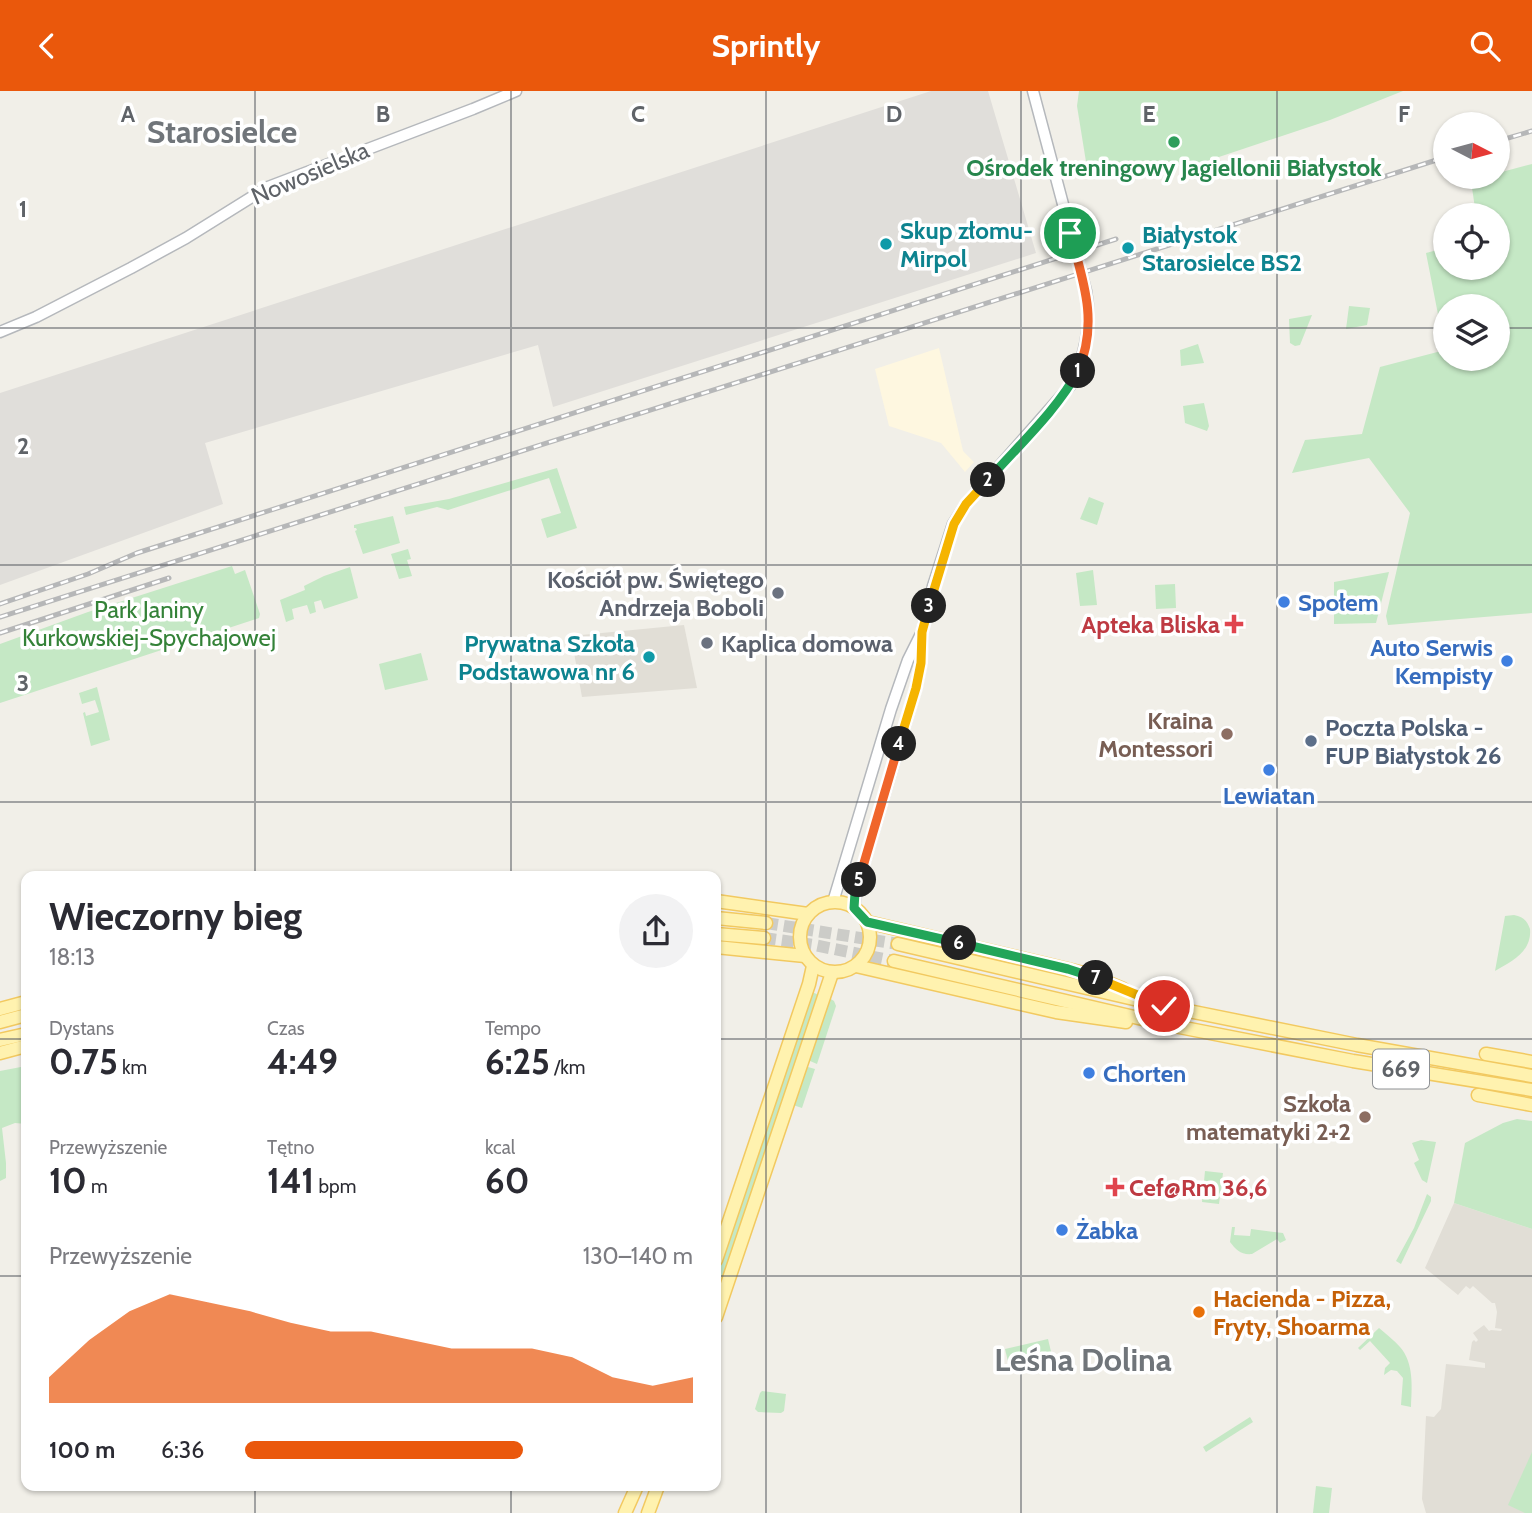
<!DOCTYPE html>
<html lang="pl">
<meta charset="utf-8">
<style>
:root{--surface:#fff;--page:#f2f2f3;--text:#2b2b33;--muted:#7c7c81;--accent:#ea580c}
body{margin:0;font-family:Cabin,sans-serif;background:var(--page);color:var(--text);height:100vh;display:flex;flex-direction:column;font-size:26px;white-space:nowrap}
*{box-sizing:border-box;margin:0}
p{font-size:23px;color:var(--muted)}
.icon{flex:none;width:38px;height:38px;fill:none;stroke:currentColor;stroke-width:2;stroke-linecap:round;stroke-linejoin:round}
.map{position:relative;flex:1;overflow:hidden}
.side{position:absolute;left:21px;top:780px;width:700px;height:620px;display:flex;flex-direction:column;background:var(--surface);border-radius:14px;box-shadow:0 2px 5px #0004}
.side>*{flex:none}
.needle{width:46px;rotate:96deg}
.controls{position:absolute;left:1433px;top:21px;display:grid;gap:14px}
.controls a{display:grid;place-items:center;width:77px;height:77px;border-radius:50%;background:var(--surface);box-shadow:0 2px 5px #0004;font-size:35px}
.pin{position:absolute;display:grid;place-items:center;width:60px;height:60px;color:#fff;margin:-30px;border:4px solid #fff;border-radius:50%;box-shadow:0 2px 7px #0007}
.km{position:absolute;width:35px;height:35px;margin:-18px;border-radius:50%;background:#222;color:#fff;font-size:19px;line-height:35px;text-align:center}
.round{display:grid;place-items:center;flex:none;width:74px;height:74px;border-radius:37px;background:var(--page)}
.headline{display:flex;align-items:center;justify-content:space-between;height:119px;padding:0 28px}
h1{font-size:38px;font-weight:800;line-height:52px}
.stats{display:grid;grid-template-columns:repeat(3,1fr);gap:10px;height:119px;padding:7px 28px}
.stats div{display:grid;align-content:center}
.stats b{font-size:35px;font-weight:800}
.stats small{font-size:19px;font-weight:400}
.stats p{font-size:19px}
.chart{height:196px;padding:14px 28px}
.chart p{display:flex;justify-content:space-between}
.chart svg{width:100%;height:126px;margin-top:7px;fill:var(--accent);opacity:.7}
ul{padding:0 28px;list-style:none;font-size:23px}
li{display:grid;grid-template-columns:112px 84px 1fr;align-items:center;height:52px}
li i{height:18px;border-radius:9px;background:var(--accent)}
header{display:flex;justify-content:space-between;align-items:center;height:91px;padding:0 28px;background:var(--accent);color:#fff;font-size:32px;font-weight:800}
.map>svg:first-child{display:block}
.commercial{fill:#fef7e0}
.industrial{fill:#e0deda}
.education{fill:#e1ded6}
.green{fill:#c5e8c5;fill-rule:evenodd}
.lines{fill:none;stroke-linecap:round;stroke-linejoin:round}
.major-tunnel{stroke:#ccccc8;stroke-width:12;stroke-dasharray:12 6;stroke-linecap:butt}
.minor-casing{stroke:#b5b8bc;stroke-width:13}
.major-casing{stroke:#f2c960;stroke-width:15}
.minor{stroke:#fff;stroke-width:10}
.major{stroke:#fff2af;stroke-width:12}
.rail-casing{stroke:#b6b7b8;stroke-width:5}
.rail{stroke:#fff;stroke-width:2.5;stroke-dasharray:8;stroke-linecap:butt}
.split-1-casing{stroke:#fff;stroke-width:14}
.split-2-casing{stroke:#fff;stroke-width:14}
.split-3-casing{stroke:#fff;stroke-width:14}
.split-4-casing{stroke:#fff;stroke-width:14}
.split-5-casing{stroke:#fff;stroke-width:14}
.split-6-casing{stroke:#fff;stroke-width:14}
.split-7-casing{stroke:#fff;stroke-width:14}
.split-8-casing{stroke:#fff;stroke-width:14}
.split-1{stroke:#f0652b;stroke-width:9}
.split-2{stroke:#22a559;stroke-width:9}
.split-3{stroke:#f5b400;stroke-width:9}
.split-4{stroke:#f5b400;stroke-width:9}
.split-5{stroke:#f0652b;stroke-width:9}
.split-6{stroke:#22a559;stroke-width:9}
.split-7{stroke:#22a559;stroke-width:9}
.split-8{stroke:#f5b400;stroke-width:9}
.grid{fill:none;stroke:#5f6368;stroke-width:2;stroke-opacity:0.55}
.leisure-dot{fill:#2e9e5b;stroke:#fff;stroke-width:2.5}
.culture-dot{fill:#0f9aa8;stroke:#fff;stroke-width:2.5}
.worship-dot{fill:#6b7280;stroke:#fff;stroke-width:2.5}
.shop-dot{fill:#3f7fe0;stroke:#fff;stroke-width:2.5}
.health-dot{fill:#e0444e;stroke:#fff;stroke-width:2.5}
.education-dot{fill:#8d6e63;stroke:#fff;stroke-width:2.5}
.service-dot{fill:#5c6f8a;stroke:#fff;stroke-width:2.5}
.food-dot{fill:#e8710a;stroke:#fff;stroke-width:2.5}
.labels{text-anchor:middle;dominant-baseline:central;stroke-width:7;stroke-linejoin:round;paint-order:stroke}
.shield{fill:#fff;stroke:#8f9295;stroke-width:2}
.shield-label{font-size:23px;font-weight:bold;fill:#5f6368}
.leisure-label{font-size:24px;font-weight:bold;fill:#27864d;stroke:#fff}
.street-label{font-size:24px;fill:#5f6368;stroke:#fff}
.culture-label{font-size:24px;font-weight:bold;fill:#0d838f;stroke:#fff;text-anchor:start}
.worship-label{font-size:24px;font-weight:bold;fill:#5b616d;stroke:#fff;text-anchor:end}
.shop-label{font-size:24px;font-weight:bold;fill:#366cbe;stroke:#fff;text-anchor:start}
.park-label{font-size:24px;fill:#348238;stroke:#fff}
.health-label{font-size:24px;font-weight:bold;fill:#be3a42;stroke:#fff;text-anchor:end}
.education-label{font-size:24px;font-weight:bold;fill:#785e54;stroke:#fff;text-anchor:end}
.service-label{font-size:24px;font-weight:bold;fill:#4e5e75;stroke:#fff;text-anchor:start}
.food-label{font-size:24px;font-weight:bold;fill:#c56008;stroke:#fff;text-anchor:start}
.district-label{font-size:32px;font-weight:bold;fill:#70757a;stroke:#fff}
.grid-label{font-size:23px;text-anchor:middle;font-weight:bold;fill:#5f6368;stroke:#fff;stroke-width:7;stroke-linejoin:round;paint-order:stroke}
</style>
<header><svg class="icon" aria-label="back" viewBox="0 0 24 24"><path d="M15 5l-7 7 7 7"/></svg>Sprintly<svg class="icon" aria-label="search" viewBox="0 0 24 24"><circle cx="10" cy="10" r="6"/><path d="M15 15l6 6"/></svg></header>
<div class="map">
<svg width="1532" height="1422" viewBox="0 0 1532 1422">
<rect width="100%" height="100%" fill="#f1efe8"/>
<path class="commercial" d="M939 257 963 360 974 371 965 381 941 352 889 335 875 278Z"/>
<path class="industrial" d="M931 0H988L1036 162 553 316 538 254 205 352 223 413 0 494V302Z"/>
<g class="education">
<path d="M684 534 697 597 582 606 571 545Z"/>
<path d="M1454 1112 1532 1138V1422H1426L1422 1408 1426 1325 1434 1326 1441 1318 1446 1273 1485 1277V1272L1469 1269 1472 1251 1474 1249 1476 1251 1478 1249 1473 1242 1484 1234 1489 1240 1491 1239 1501 1240 1502 1238 1495 1237 1497 1221 1495 1212H1492L1473 1195 1470 1198 1466 1195 1458 1204 1425 1177Z"/>
</g>
<g class="green">
<path d="M1079 0H1403L1330 29 1198 73 1087 77 1077 15Z"/>
<path d="M1532 73V522L1388 534 1386 525 1410 422 1369 367 1292 382 1305 349 1362 343 1380 276 1445 259 1426 162 1445 157 1446 177H1498V124H1476L1471 90 1485 86H1498V82ZM1498 215V268H1446V215Z"/>
<path d="M1349 215 1370 217 1367 234 1346 238Z"/>
<path d="M1312 224 1300 254 1295 255 1290 252 1289 228Z"/>
<path d="M1198 253 1204 272 1181 275 1180 259Z"/>
<path d="M1204 312 1209 335 1207 340 1185 332 1183 315Z"/>
<path d="M557 377 577 437 547 447 541 428 561 422 549 387 448 419 437 416 406 424 404 416 449 408Z"/>
<path d="M1089 406 1104 412 1097 434 1080 428Z"/>
<path d="M393 425 400 452 363 463 355 440 357 439 356 437H354V434Z"/>
<path d="M408 458 411 468 407 469 412 485 399 488 391 463Z"/>
<path d="M232 475 235 483 245 479 260 523 259 527 0 612V553L88 521Z"/>
<path d="M350 476 358 507 324 518 321 509 314 511 316 521 310 523 307 514 292 518 294 528 286 531 280 509 305 499 304 495 324 485Z"/>
<path d="M1093 479 1097 514 1080 515 1076 482Z"/>
<path d="M1389 481 1376 532 1334 533V491Z"/>
<path d="M1175 493 1176 517 1156 518 1155 494Z"/>
<path d="M421 562 428 589 385 599 379 573Z"/>
<path d="M97 596 110 649 91 655 83 622 85 621 86 625 99 621 95 609 82 613 79 602Z"/>
<path d="M1514 824C1523 826 1527 829 1530 838 1532 861 1511 871 1495 880L1505 825Z"/>
<path d="M812 901 819 904 716 1208V1183Z"/>
<path d="M829 907 834 910 836 915 817 973 810 970 808 968Z"/>
<path d="M26 975V1033L15 1032 2 1037 6 1072V1087L0 1090V980Z"/>
<path d="M808 976 815 978 802 1017 793 1014 805 978Z"/>
<path d="M1517 1028 1532 1030V1138L1454 1112 1465 1052 1503 1032Z"/>
<path d="M1421 1049 1436 1051 1427 1092 1422 1089 1414 1072 1419 1069 1412 1052Z"/>
<path d="M1205 1080 1223 1082 1219 1113 1202 1111Z"/>
<path d="M1427 1103 1431 1106V1110L1401 1173 1396 1170 1414 1137Z"/>
<path d="M1232 1136H1235L1234 1144 1250 1145 1251 1138 1283 1142 1286 1149 1280 1152 1277 1148 1252 1163C1241 1164 1236 1159 1230 1151Z"/>
<path d="M1379 1237C1386 1243 1394 1249 1400 1256 1414 1272 1412 1296 1411 1316L1401 1314 1403 1287 1397 1280 1391 1279 1384 1284 1385 1277 1390 1272 1370 1250 1360 1259 1358 1257Z"/>
<path d="M1048 1248 1053 1269 1010 1279 1005 1258Z"/>
<path d="M762 1300 786 1303 784 1320 781 1322 758 1321 755 1318 760 1302Z"/>
<path d="M1250 1326 1253 1331 1206 1361 1203 1356Z"/>
<path d="M1532 1361V1422H1525L1508 1414Z"/>
<path d="M1316 1395 1332 1397 1329 1422H1313Z"/>
</g>
<g class="lines">
<g class="major-tunnel">
<path d="M766 832 898 853"/>
<path d="M764 847 814 854 894 870"/>
</g>
<defs>
<g id="minor">
<path d="M0 241 36 226 131 177 186 147 268 96 473 18 516 0"/>
<path d="M833 811 891 618 908 569 922 541 933 495 953 433 966 413 1070 295C1086 264 1092 234 1086 200L1033 0"/>
<path d="M854 817 857 796 916 597 921 572 922 544"/>
</g>
<g id="major">
<path d="M716 810 808 823"/>
<circle cx="835" cy="846" r="35"/>
<path d="M716 827 766 832"/>
<path d="M867 831 1067 878 1087 883 1123 898"/>
<path d="M716 843 764 847"/>
<path d="M898 853 1164 915 1357 954 1532 985"/>
<path d="M716 856 805 865"/>
<path d="M894 870 1164 933 1353 970 1532 999"/>
<path d="M856 875 1056 921 1126 931"/>
<path d="M0 918 26 911"/>
<path d="M0 931 26 924"/>
<path d="M0 949 26 943"/>
<path d="M0 962 26 955"/>
<path d="M1486 963 1532 971"/>
<path d="M1478 1004 1532 1014"/>
<path d="M716 1169 809 893 813 875"/>
<path d="M716 1226 832 882"/>
<path d="M625 1422 637 1395"/>
<path d="M648 1422 658 1395"/>
</g>
</defs>
<use href="#minor" class="minor-casing"/>
<use href="#major" class="major-casing"/>
<use href="#minor" class="minor"/>
<use href="#major" class="major"/>
<defs>
<g id="rail">
<path d="M1498 50 1532 40"/>
<path d="M0 513 88 483 137 462 1116 148"/>
<path d="M0 526 1446 66"/>
<path d="M0 542 169 487"/>
</g>
</defs>
<use href="#rail" class="rail-casing"/>
<use href="#rail" class="rail"/>
</g>
<g class="lines">
<defs>
<path id="split-1" d="M1070 142C1083 189 1099 231 1078 280"/>
<path id="split-2" d="M988 389C1017 356 1058 318 1078 280"/>
<path id="split-3" d="M929 515 954 433 966 413 988 389"/>
<path id="split-4" d="M899 653 916 597 921 572 922 541 929 515"/>
<path id="split-5" d="M859 789 899 653"/>
<path id="split-6" d="M859 789 855 802 854 817 867 831 959 852"/>
<path id="split-7" d="M959 852 1068 878 1096 887"/>
<path id="split-8" d="M1096 887 1164 915"/>
</defs>
<use href="#split-1" class="split-1-casing"/>
<use href="#split-2" class="split-2-casing"/>
<use href="#split-3" class="split-3-casing"/>
<use href="#split-4" class="split-4-casing"/>
<use href="#split-5" class="split-5-casing"/>
<use href="#split-6" class="split-6-casing"/>
<use href="#split-7" class="split-7-casing"/>
<use href="#split-8" class="split-8-casing"/>
<use href="#split-1" class="split-1"/>
<use href="#split-2" class="split-2"/>
<use href="#split-3" class="split-3"/>
<use href="#split-4" class="split-4"/>
<use href="#split-5" class="split-5"/>
<use href="#split-6" class="split-6"/>
<use href="#split-7" class="split-7"/>
<use href="#split-8" class="split-8"/>
</g>
<path class="grid" d="M255 0V786M511 0V786M766 0V1422M1021 0V1422M1277 0V1422M0 237H1446M1498 237H1532M0 474H1532M0 711H1532M0 948H26M716 948H1532M0 1185H26M716 1185H1532M255 1395V1422M511 1395V1422"/>
<circle class="leisure-dot" cx="1174" cy="51" r="7"/>
<g class="culture-dot">
<circle cx="886" cy="153" r="7"/>
<circle cx="1128" cy="157" r="7"/>
<circle cx="649" cy="566" r="7"/>
</g>
<g class="worship-dot">
<circle cx="778" cy="502" r="7"/>
<circle cx="707" cy="552" r="7"/>
</g>
<g class="shop-dot">
<circle cx="1284" cy="511" r="7"/>
<circle cx="1507" cy="570" r="7"/>
<circle cx="1269" cy="679" r="7"/>
<circle cx="1089" cy="982" r="7"/>
<circle cx="1062" cy="1139" r="7"/>
</g>
<g class="health-dot">
<path d="M1230.5 522.5h7v7h7v7h-7v7h-7v-7h-7v-7h7z"/>
<path d="M1111.5 1085.5h7v7h7v7h-7v7h-7v-7h-7v-7h7z"/>
</g>
<g class="education-dot">
<circle cx="1227" cy="643" r="7"/>
<circle cx="1365" cy="1026" r="7"/>
</g>
<circle class="service-dot" cx="1311" cy="650" r="7"/>
<circle class="food-dot" cx="1199" cy="1221" r="7"/>
<g class="labels">
<rect class="shield" x="1373" y="958.5" width="56" height="39" rx="5"/>
<g class="shield-label">
<text x="1401" y="978">669</text>
</g>
<g class="leisure-label">
<text x="1174" y="76">Ośrodek treningowy Jagiellonii Białystok</text>
</g>
<g class="street-label">
<text transform="translate(310 82) rotate(-23)">Nowosielska</text>
</g>
<g class="culture-label">
<text x="900" y="139">Skup złomu-<tspan x="900" dy="28">Mirpol</tspan></text>
<text x="1142" y="143">Białystok<tspan x="1142" dy="28">Starosielce BS2</tspan></text>
<text x="635" y="552" text-anchor="end">Prywatna Szkoła<tspan x="635" dy="28">Podstawowa nr 6</tspan></text>
</g>
<g class="worship-label">
<text x="764" y="488">Kościół pw. Świętego<tspan x="764" dy="28">Andrzeja Boboli</tspan></text>
<text x="721" y="552" text-anchor="start">Kaplica domowa</text>
</g>
<g class="shop-label">
<text x="1298" y="511">Społem</text>
<text x="1493" y="556" text-anchor="end">Auto Serwis<tspan x="1493" dy="28">Kempisty</tspan></text>
<text x="1269" y="704" text-anchor="middle">Lewiatan</text>
<text x="1103" y="982">Chorten</text>
<text x="1076" y="1139">Żabka</text>
</g>
<g class="park-label">
<text x="149" y="518">Park Janiny<tspan x="149" dy="28">Kurkowskiej-Spychajowej</tspan></text>
</g>
<g class="health-label">
<text x="1220" y="533">Apteka Bliska</text>
<text x="1129" y="1096" text-anchor="start">Cef@Rm 36,6</text>
</g>
<g class="education-label">
<text x="1213" y="629">Kraina<tspan x="1213" dy="28">Montessori</tspan></text>
<text x="1351" y="1012">Szkoła<tspan x="1351" dy="28">matematyki 2+2</tspan></text>
</g>
<g class="service-label">
<text x="1325" y="636">Poczta Polska -<tspan x="1325" dy="28">FUP Białystok 26</tspan></text>
</g>
<g class="food-label">
<text x="1213" y="1207">Hacienda - Pizza,<tspan x="1213" dy="28">Fryty, Shoarma</tspan></text>
</g>
<g class="district-label">
<text x="222" y="40">Starosielce</text>
<text x="1083" y="1268">Leśna Dolina</text>
</g>
</g>
<g class="grid-label">
<text x="128" y="31">A</text>
<text x="383" y="31">B</text>
<text x="638" y="31">C</text>
<text x="894" y="31">D</text>
<text x="1149" y="31">E</text>
<text x="1404" y="31">F</text>
<text x="23" y="126">1</text>
<text x="23" y="363">2</text>
<text x="23" y="600">3</text>
</g>
</svg>
<div class="controls">
<a><svg class="needle" viewBox="-14 -14 28 28"><path d="M0-13l5 13h-10z" fill="#e53935"/><path d="M0 13l5-13h-10z" fill="#7c7c81"/></svg></a>
<a><svg class="icon" aria-label="locate" viewBox="0 0 24 24"><circle cx="12" cy="12" r="6"/><path d="M12 2v4M12 18v4M2 12h4M18 12h4"/></svg></a>
<a><svg class="icon" aria-label="layers" viewBox="0 0 24 24"><path d="M12 4l9 5-9 5-9-5zM3 14l9 5 9-5"/></svg></a>
</div>
<div class="pin" style="left:1070px;top:142px;background:#1e9e55"><svg class="icon" aria-label="arrive" viewBox="0 0 24 24"><path d="M6 21V4h12l-3 4 3 4H6"/></svg></div>
<div class="pin" style="left:1164px;top:915px;background:#d93025"><svg class="icon" aria-label="check" viewBox="0 0 24 24"><path d="M5 12l5 5 9-10"/></svg></div>
<b class="km" style="left:1078px;top:280px">1</b>
<b class="km" style="left:988px;top:389px">2</b>
<b class="km" style="left:929px;top:515px">3</b>
<b class="km" style="left:899px;top:653px">4</b>
<b class="km" style="left:859px;top:789px">5</b>
<b class="km" style="left:959px;top:852px">6</b>
<b class="km" style="left:1096px;top:887px">7</b>
<section class="side">
<div class="headline"><div><h1>Wieczorny bieg</h1><p>18:13</p></div><a class="round"><svg class="icon" aria-label="share" viewBox="0 0 24 24"><path d="M12 15V3M7 8l5-5 5 5M5 13v7h14v-7"/></svg></a></div>
<div class="stats">
<div><p>Dystans</p><b>0.75<small> km</small></b></div>
<div><p>Czas</p><b>4:49</b></div>
<div><p>Tempo</p><b>6:25<small> /km</small></b></div>
</div>
<div class="stats">
<div><p>Przewyższenie</p><b>10<small> m</small></b></div>
<div><p>Tętno</p><b>141<small> bpm</small></b></div>
<div><p>kcal</p><b>60</b></div>
</div>
<div class="chart"><p><span>Przewyższenie</span>130–140 m</p>
<svg viewBox="0 0 160 44" preserveAspectRatio="none"><path d="M0 44V35L10 22L20 12L30 6L40 9L50 12L60 16L70 19L80 19L90 22L100 25L110 25L120 25L130 28L140 35L150 38L160 35V44z"/></svg>
</div>
<ul>
<li><b>100 m</b>6:36<i style="width:62%"></i></li>
</ul>
</section>
</div>
